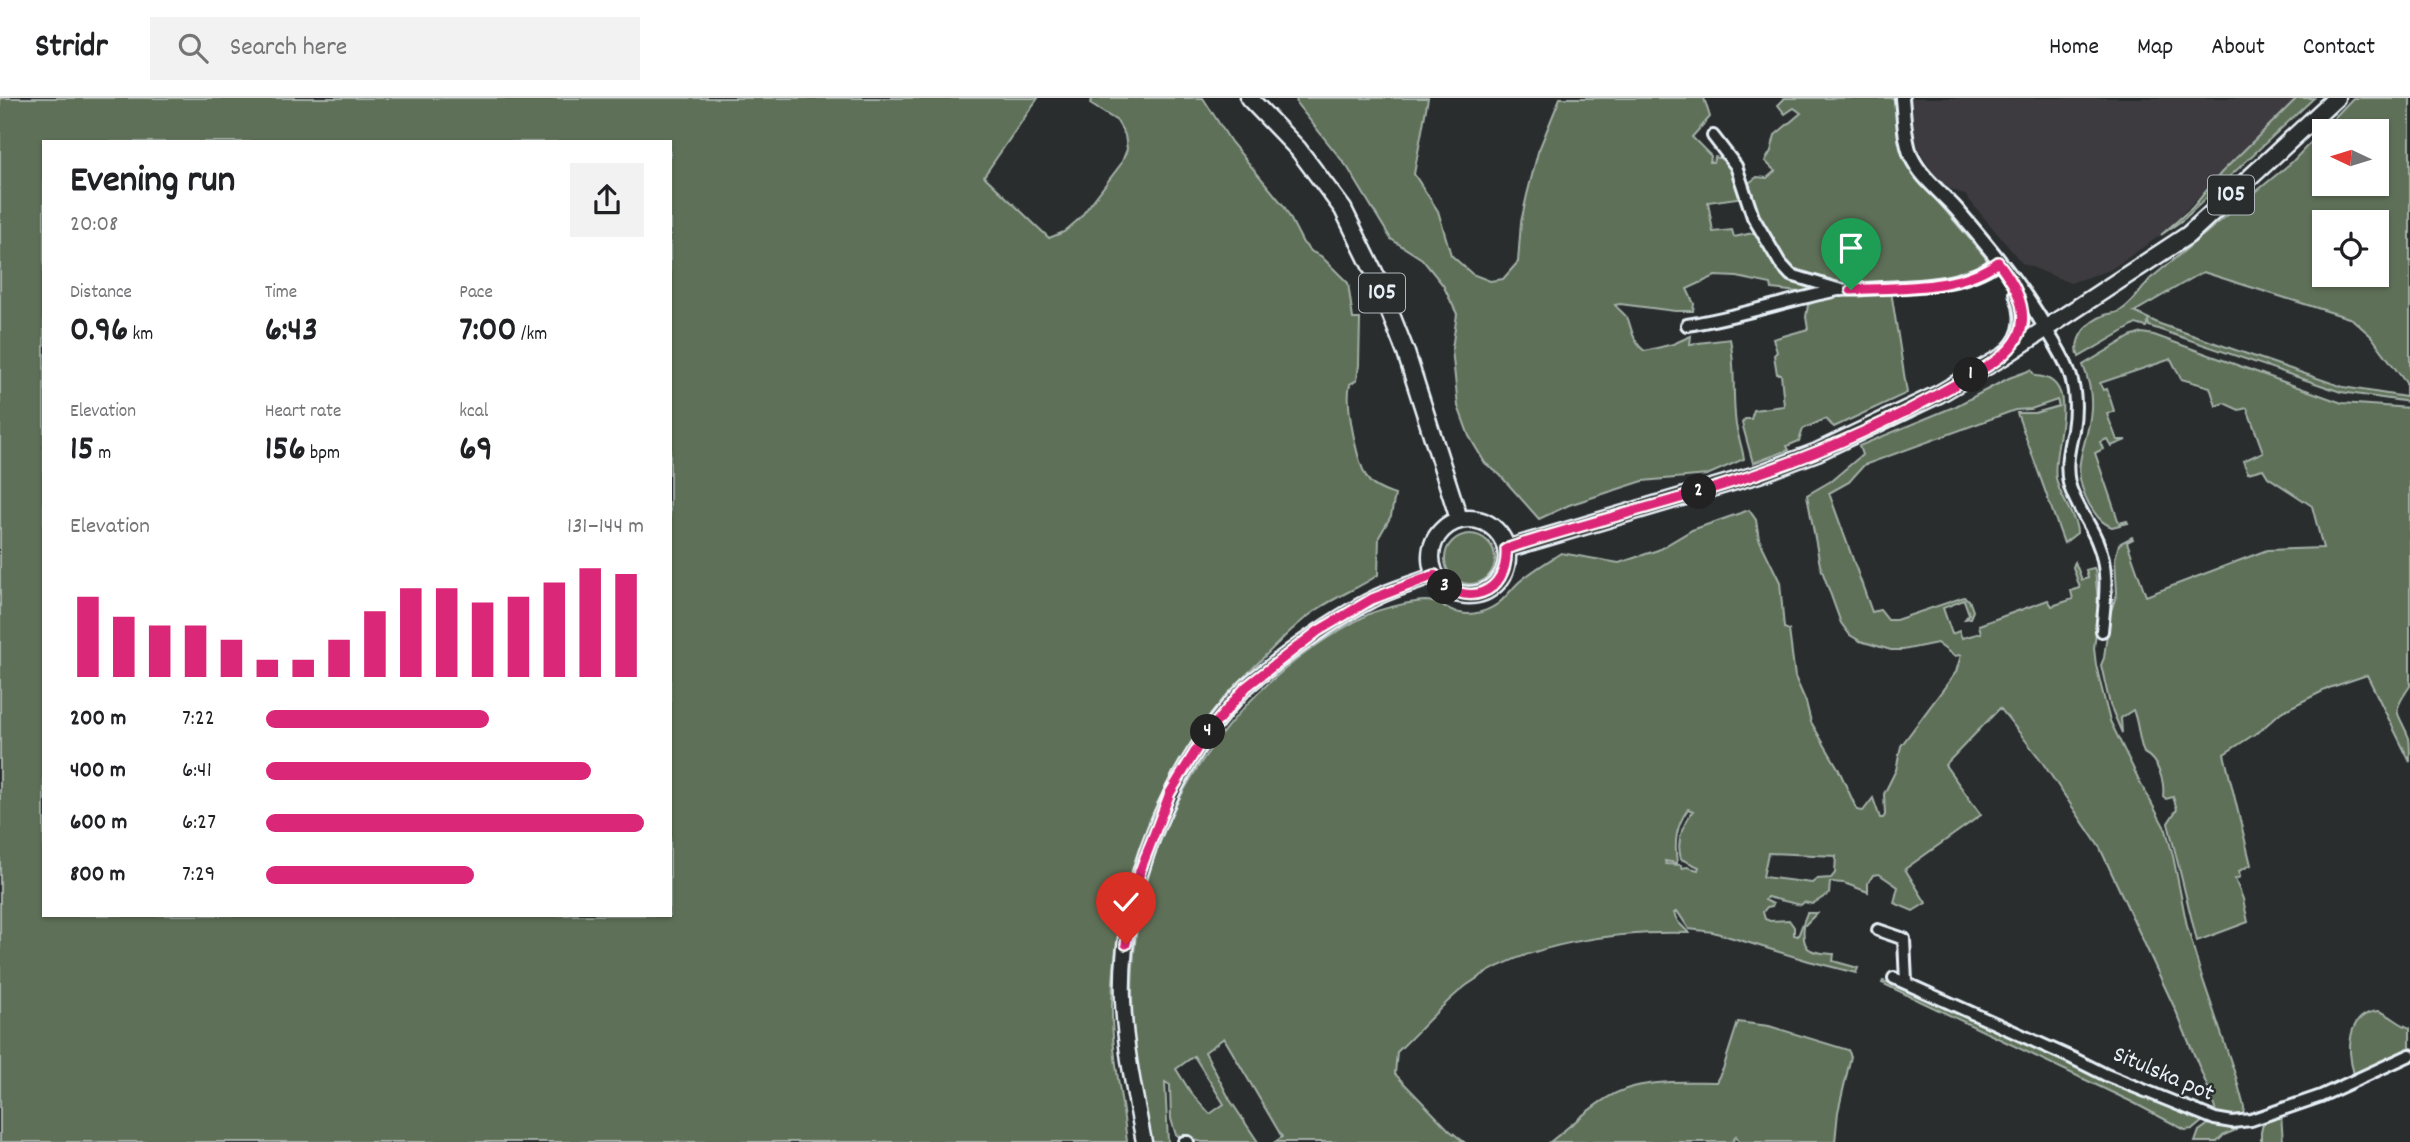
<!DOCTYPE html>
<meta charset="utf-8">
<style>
:root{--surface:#fff;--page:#f2f2f2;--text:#202124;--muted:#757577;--line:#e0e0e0;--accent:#db2777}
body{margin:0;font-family:Dekko,sans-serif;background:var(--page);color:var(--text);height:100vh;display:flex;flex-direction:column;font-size:26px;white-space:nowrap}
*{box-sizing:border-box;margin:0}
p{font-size:23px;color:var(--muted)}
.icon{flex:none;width:38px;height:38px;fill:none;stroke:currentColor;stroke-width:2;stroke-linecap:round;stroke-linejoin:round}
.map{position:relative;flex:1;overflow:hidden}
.details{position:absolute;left:42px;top:42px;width:630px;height:777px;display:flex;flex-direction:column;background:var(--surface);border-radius:0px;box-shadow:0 2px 5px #0004}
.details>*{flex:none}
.needle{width:46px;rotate:274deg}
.fabs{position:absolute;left:2312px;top:21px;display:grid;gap:14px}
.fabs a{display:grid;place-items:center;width:77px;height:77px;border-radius:0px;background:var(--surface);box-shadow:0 2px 5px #0004;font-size:35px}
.pin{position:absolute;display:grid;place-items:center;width:60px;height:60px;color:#fff;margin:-72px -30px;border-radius:50% 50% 50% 0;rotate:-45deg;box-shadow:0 0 7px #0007}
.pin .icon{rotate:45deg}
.km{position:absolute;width:35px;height:35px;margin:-18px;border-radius:50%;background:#222;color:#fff;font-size:19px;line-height:35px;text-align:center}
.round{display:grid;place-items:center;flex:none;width:74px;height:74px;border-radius:0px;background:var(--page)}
.overview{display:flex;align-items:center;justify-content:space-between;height:119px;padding:0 28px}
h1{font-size:38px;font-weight:700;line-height:52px}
.figures{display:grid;grid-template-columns:repeat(3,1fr);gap:10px;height:119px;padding:7px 28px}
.figures div{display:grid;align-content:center}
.figures b{font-size:35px;font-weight:700}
.figures small{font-size:19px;font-weight:400}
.figures p{font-size:19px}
.chart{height:196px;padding:14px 28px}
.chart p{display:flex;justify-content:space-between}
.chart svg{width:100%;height:126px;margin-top:7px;stroke:var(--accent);stroke-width:6}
ul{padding:0 28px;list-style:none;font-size:23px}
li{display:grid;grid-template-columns:112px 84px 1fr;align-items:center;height:52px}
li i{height:18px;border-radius:9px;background:var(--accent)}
header{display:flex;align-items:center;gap:42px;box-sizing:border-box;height:98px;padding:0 35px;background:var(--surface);border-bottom:2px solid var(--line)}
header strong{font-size:33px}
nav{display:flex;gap:38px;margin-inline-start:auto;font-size:24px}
.search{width:490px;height:63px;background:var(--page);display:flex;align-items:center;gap:18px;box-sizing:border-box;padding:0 24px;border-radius:0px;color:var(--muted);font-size:26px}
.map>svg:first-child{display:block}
.built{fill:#3c3a3f}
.green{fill:#5e6f58;stroke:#a3b0a8;stroke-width:2;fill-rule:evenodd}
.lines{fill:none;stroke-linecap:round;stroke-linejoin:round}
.minor-casing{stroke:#e8f1f8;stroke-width:16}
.tertiary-casing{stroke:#e8f1f8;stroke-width:18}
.secondary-casing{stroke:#e8f1f8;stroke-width:19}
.primary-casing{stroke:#e8f1f8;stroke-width:21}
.minor{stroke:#2a2d2e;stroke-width:10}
.tertiary{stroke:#2a2d2e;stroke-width:12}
.secondary{stroke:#2a2d2e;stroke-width:14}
.primary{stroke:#2a2d2e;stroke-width:16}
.route-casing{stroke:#fff;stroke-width:14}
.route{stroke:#db2777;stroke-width:9}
.labels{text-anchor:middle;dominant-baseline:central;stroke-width:5;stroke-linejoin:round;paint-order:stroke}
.shield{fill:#2a2d2e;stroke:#afb6bb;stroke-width:2}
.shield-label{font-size:23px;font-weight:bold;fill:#e8f1f8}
.street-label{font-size:24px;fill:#e8f1f8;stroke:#2a2d2e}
</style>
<header>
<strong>Stridr</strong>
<div class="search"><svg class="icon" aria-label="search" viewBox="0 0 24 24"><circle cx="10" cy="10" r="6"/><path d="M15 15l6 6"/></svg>Search here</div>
<nav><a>Home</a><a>Map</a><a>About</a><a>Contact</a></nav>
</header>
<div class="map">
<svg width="2410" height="1044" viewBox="0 0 2410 1044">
<rect width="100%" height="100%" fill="#2a2d2e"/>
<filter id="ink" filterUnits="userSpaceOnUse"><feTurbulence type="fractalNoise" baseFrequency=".0143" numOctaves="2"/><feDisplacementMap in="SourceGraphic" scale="14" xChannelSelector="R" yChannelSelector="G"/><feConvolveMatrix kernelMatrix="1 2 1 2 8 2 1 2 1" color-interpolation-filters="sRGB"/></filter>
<g filter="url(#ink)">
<path class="built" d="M1908 0H2297L2161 137 2110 172 2070 185 2022 165 1965 97 1942 87 1934 78 1919 51 1911 28Z"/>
<g class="green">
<path d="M0 0H1038L984 78 1049 140 1064 134 1079 121 1121 66 1127 51 1125 37 1117 23 1090 6 1093 0H1203L1231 44 1284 108 1303 145 1312 154 1321 158 1348 185 1353 221H1360L1359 267 1357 282 1350 286C1345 305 1357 369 1370 384 1376 391 1387 394 1395 397L1391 418 1379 439 1378 477C1359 490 1337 498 1318 511 1294 527 1275 548 1255 568 1161 663 1115 774 1112 907 1111 953 1122 998 1127 1044H0ZM44 44H670V817H44Z"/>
<path d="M1296 0H1428L1414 76 1438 113 1451 157 1472 176 1490 183 1503 181 1518 164 1521 124 1527 97 1538 54 1560 0H1704L1710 19 1692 39 1711 58 1710 64H1713L1715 59C1733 62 1738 84 1744 99L1708 104 1713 134 1732 132 1734 139 1758 134 1777 168 1823 188 1822 194 1808 195 1772 191 1771 186 1737 179 1715 178 1687 191 1694 206 1693 213H1675L1620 206 1615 207C1619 212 1626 217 1628 221 1632 233 1634 246 1645 253L1673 246 1691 238 1690 246 1730 241C1736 270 1732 298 1736 327 1738 338 1742 349 1744 361L1707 377 1643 383 1569 407 1539 421 1500 377 1485 365 1469 338 1458 308 1452 251 1457 216 1443 187 1422 161 1391 141 1348 70 1297 6Z"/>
<path d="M1785 0H1898L1921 84 1986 160V165L1982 171 1950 180 1849 190 1790 173 1765 138 1746 87 1757 79 1767 80 1775 73 1765 63 1771 53 1775 37 1801 15 1794 10 1785 16 1778 7Z"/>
<path d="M2297 0H2314L2184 121 2161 137 2193 109 2221 75Z"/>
<path d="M2353 0H2410V304L2341 294 2149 228 2148 223 2146 229 2136 226 2079 259C2072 241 2087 224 2105 217 2110 215 2115 216 2120 213 2133 205 2141 192 2150 181L2292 64ZM2376 33V86H2324V33ZM2324 124H2376V177H2324ZM2203 174 2352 221 2371 238 2406 285V299L2343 289 2160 226 2134 214Z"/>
<path d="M1891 193 1907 295 1834 329 1825 321 1803 331 1799 343 1787 348 1789 352 1753 365 1742 325 1745 321H1751L1754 312 1784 308 1781 276H1777L1774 257 1777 254 1773 241 1808 231 1806 219 1808 207C1833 193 1863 195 1891 193Z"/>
<path d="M2142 235 2154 237 2342 305 2410 310V588C2390 617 2398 612 2409 640 2410 647 2410 656 2410 664L2367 577 2329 590 2281 614 2261 632 2224 656 2251 767 2239 773 2240 779 2235 781 2243 801 2248 824 2197 843 2168 725 2177 711 2173 699 2166 701 2163 698C2165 684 2158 662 2144 655 2138 641 2139 626 2133 612L2121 620 2122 635 2110 607 2101 567 2104 560 2109 519 2117 495 2115 461 2119 446 2132 439 2133 441 2127 444 2146 498 2267 452 2323 450 2312 408 2268 379 2263 371 2248 375 2243 363 2263 354 2247 310 2239 312 2224 305 2216 308 2210 289 2181 281 2171 261 2100 285 2103 292 2107 291 2114 313 2107 316 2117 342H2126L2111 348 2107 341 2100 344 2103 351 2095 355 2119 425 2127 423 2128 425 2112 429C2101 425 2095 416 2089 406 2067 364 2089 351 2091 310 2092 295 2089 282 2083 267L2130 239Z"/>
<path d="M2031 272 2035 278C2085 280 2050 351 2056 380 2059 399 2077 419 2077 435L2064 445 2017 315H2035L2059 308 2057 302 2031 311 2015 312 1864 367 1849 384 1829 395 1872 514 1880 512 1888 522H1896L1964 499 1969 502 1973 513 1970 520 1965 521 1969 516 1964 502 1943 510 1952 536 1959 533 1962 540 1981 535 1979 527 2048 502 2052 508 2073 501 2071 493 2080 490 2073 469 2075 464 2082 482 2088 480 2086 472 2094 470 2095 472 2099 514 2094 550 2096 567 2106 608 2110 623 2139 682 2166 732 2173 758 2187 828 2200 873 2236 979 2244 1009 2243 1018 2238 1021 2217 1017 2208 990 2176 913 2100 750 2040 661 2000 610 1945 667 1981 717 1905 771 1926 805 1913 813 1894 805 1898 789 1879 776 1873 777 1868 785V794L1844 785 1830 784 1829 796 1812 806 1804 804 1801 807 1767 799 1765 802 1773 806 1772 808 1767 809 1763 814 1765 821 1770 823 1789 822 1794 829V837L1798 838 1807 815H1817L1804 828C1801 855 1812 854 1834 856L1833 863 1858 870 1856 875 1809 863 1713 834 1689 831 1677 813 1674 815 1678 824 1689 835C1618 833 1526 844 1467 887 1442 906 1420 932 1397 954L1395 976 1449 1032 1464 1044H1275L1282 1039 1224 940 1205 954 1230 1002 1258 1044H1202L1176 1037 1171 1021 1170 987 1165 984 1168 1044H1152C1138 988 1129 928 1133 870 1141 717 1233 585 1369 516 1380 511 1413 503 1426 503 1447 504 1454 522 1481 514 1501 508 1505 498 1518 485 1531 473 1547 464 1561 455L1619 465 1658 452 1692 432 1749 412 1756 422 1759 441 1780 484 1784 530 1789 532 1795 579 1806 604 1811 624 1838 670 1857 712 1863 713 1873 700 1880 720H1883L1885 717 1884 696 1896 672 1901 648 1956 574 1961 557 1954 558 1937 545 1903 552H1891L1860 543 1850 537 1841 525 1820 467 1807 397 1831 383 1862 357 1859 348 1956 308 2009 280ZM1688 711 1693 713C1682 727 1676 743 1681 761L1699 769 1698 772 1687 769 1682 770 1681 767 1666 766 1665 763 1677 765C1674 744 1676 728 1688 711ZM1768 755 1836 758 1835 775 1831 780 1817 781 1812 785 1763 779ZM1194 958 1224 1006 1210 1016 1191 995 1176 971Z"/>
<circle cx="1470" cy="461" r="25"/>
<path d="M1883 883 1903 889 2204 1022 2193 1031 2185 1032 2132 1004 1882 885Z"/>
<path d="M2379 913C2391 917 2398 926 2410 930V953L2354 976C2347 953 2346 915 2379 913Z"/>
<path d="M1738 924 1769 928 1848 952 1851 958 1838 1014 1835 1044H1739L1736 1038 1732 1044H1550C1575 1025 1602 996 1633 989 1660 982 1688 984 1716 984L1723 971Z"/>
<path d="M2281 1016 2283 1044H2261V1034L2264 1022Z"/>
<path d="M2210 1025 2236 1029V1032L2224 1037 2217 1044H2195L2199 1033Z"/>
</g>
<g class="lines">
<defs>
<g id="minor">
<path d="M1713 38 1736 68 1753 119 1780 165 1791 177 1841 192"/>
<path d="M1687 227C1738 219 1787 202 1838 192 1846 191 1855 192 1864 191 1907 188 1962 191 1998 164"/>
<path d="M2046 231C2069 268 2080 287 2073 332 2069 350 2065 367 2069 385 2074 406 2089 423 2097 443 2110 473 2105 502 2102 533"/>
<path d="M1878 832 1904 841 1906 884"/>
<path d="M1894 880 2072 960 2106 977 2215 1021 2232 1024 2251 1022 2321 998 2410 957"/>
<path d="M1184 1044H1188"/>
</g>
<g id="tertiary">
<path d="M1902 0C1904 19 1904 40 1911 58 1921 80 1941 94 1956 111 1988 148 2022 189 2046 231"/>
<path d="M2008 252C2025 235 2024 216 2016 195"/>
</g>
<path id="secondary" d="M1144 1044C1135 997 1125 951 1123 903 1119 793 1170 668 1245 590 1255 580 1268 572 1278 563 1308 540 1338 519 1371 502 1391 491 1414 486 1435 477"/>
<g id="primary">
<path d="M1249 0 1298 51 1343 111 1375 176 1406 255 1459 421"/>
<circle cx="1469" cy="459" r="38"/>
<path d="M1506 451 1759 376 1817 354 1939 296 2004 258 2188 137 2336 0"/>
</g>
</defs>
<use href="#minor" class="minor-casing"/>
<use href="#tertiary" class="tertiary-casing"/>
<use href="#secondary" class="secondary-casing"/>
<use href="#primary" class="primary-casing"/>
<use href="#minor" class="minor"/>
<use href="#tertiary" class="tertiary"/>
<use href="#secondary" class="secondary"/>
<use href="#primary" class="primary"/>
</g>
</g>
<g class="lines" filter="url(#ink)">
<defs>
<path id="route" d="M1126 846 1140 773 1170 695 1204 639 1246 589 1318 533 1372 501 1435 477C1463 513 1509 496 1506 451 1590 423 1677 404 1760 375 1825 353 1893 322 1953 288 1975 275 2008 261 2019 237 2030 212 2013 183 1998 164 1959 193 1898 189 1851 192"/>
</defs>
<use href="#route" class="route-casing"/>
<use href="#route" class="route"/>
</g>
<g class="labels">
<g class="shield">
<rect x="2208" y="77.5" width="46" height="39" rx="5"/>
<rect x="1359" y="175.5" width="46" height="39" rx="5"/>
</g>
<g class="shield-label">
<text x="2231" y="97">105</text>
<text x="1382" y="195">105</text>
</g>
<g class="street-label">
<text transform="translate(2163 977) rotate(23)">Situlska pot</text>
</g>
</g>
</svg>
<div class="fabs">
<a><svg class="needle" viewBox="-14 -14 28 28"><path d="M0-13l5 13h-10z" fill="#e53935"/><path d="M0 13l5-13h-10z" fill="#757577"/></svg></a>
<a><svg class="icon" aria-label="locate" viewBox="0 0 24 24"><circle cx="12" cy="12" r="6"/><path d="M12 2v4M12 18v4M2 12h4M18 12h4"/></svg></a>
</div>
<div class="pin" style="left:1851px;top:192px;background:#1e9e55"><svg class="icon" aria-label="arrive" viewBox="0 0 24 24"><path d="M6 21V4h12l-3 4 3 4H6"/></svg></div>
<div class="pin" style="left:1126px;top:846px;background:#d93025"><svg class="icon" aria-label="check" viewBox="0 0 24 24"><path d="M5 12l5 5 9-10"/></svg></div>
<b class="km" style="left:1971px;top:277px">1</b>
<b class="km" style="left:1699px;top:394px">2</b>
<b class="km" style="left:1445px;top:489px">3</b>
<b class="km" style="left:1208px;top:634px">4</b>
<section class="details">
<div class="overview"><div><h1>Evening run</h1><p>20:08</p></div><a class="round"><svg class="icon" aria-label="share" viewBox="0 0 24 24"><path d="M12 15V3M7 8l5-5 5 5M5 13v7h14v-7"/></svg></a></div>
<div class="figures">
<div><p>Distance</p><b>0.96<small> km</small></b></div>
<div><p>Time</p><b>6:43</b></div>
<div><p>Pace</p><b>7:00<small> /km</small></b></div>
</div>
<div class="figures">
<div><p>Elevation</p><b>15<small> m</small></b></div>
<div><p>Heart rate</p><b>156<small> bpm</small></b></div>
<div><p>kcal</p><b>69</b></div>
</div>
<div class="chart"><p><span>Elevation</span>131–144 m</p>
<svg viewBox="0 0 160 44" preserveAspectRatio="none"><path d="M5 44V16M15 44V23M25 44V26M35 44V26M45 44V31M55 44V38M65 44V38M75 44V31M85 44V21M95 44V13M105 44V13M115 44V18M125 44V16M135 44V11M145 44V6M155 44V8"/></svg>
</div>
<ul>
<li><b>200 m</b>7:22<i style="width:59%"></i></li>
<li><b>400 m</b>6:41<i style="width:86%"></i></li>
<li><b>600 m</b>6:27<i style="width:100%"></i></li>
<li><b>800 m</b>7:29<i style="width:55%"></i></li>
</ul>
</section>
</div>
